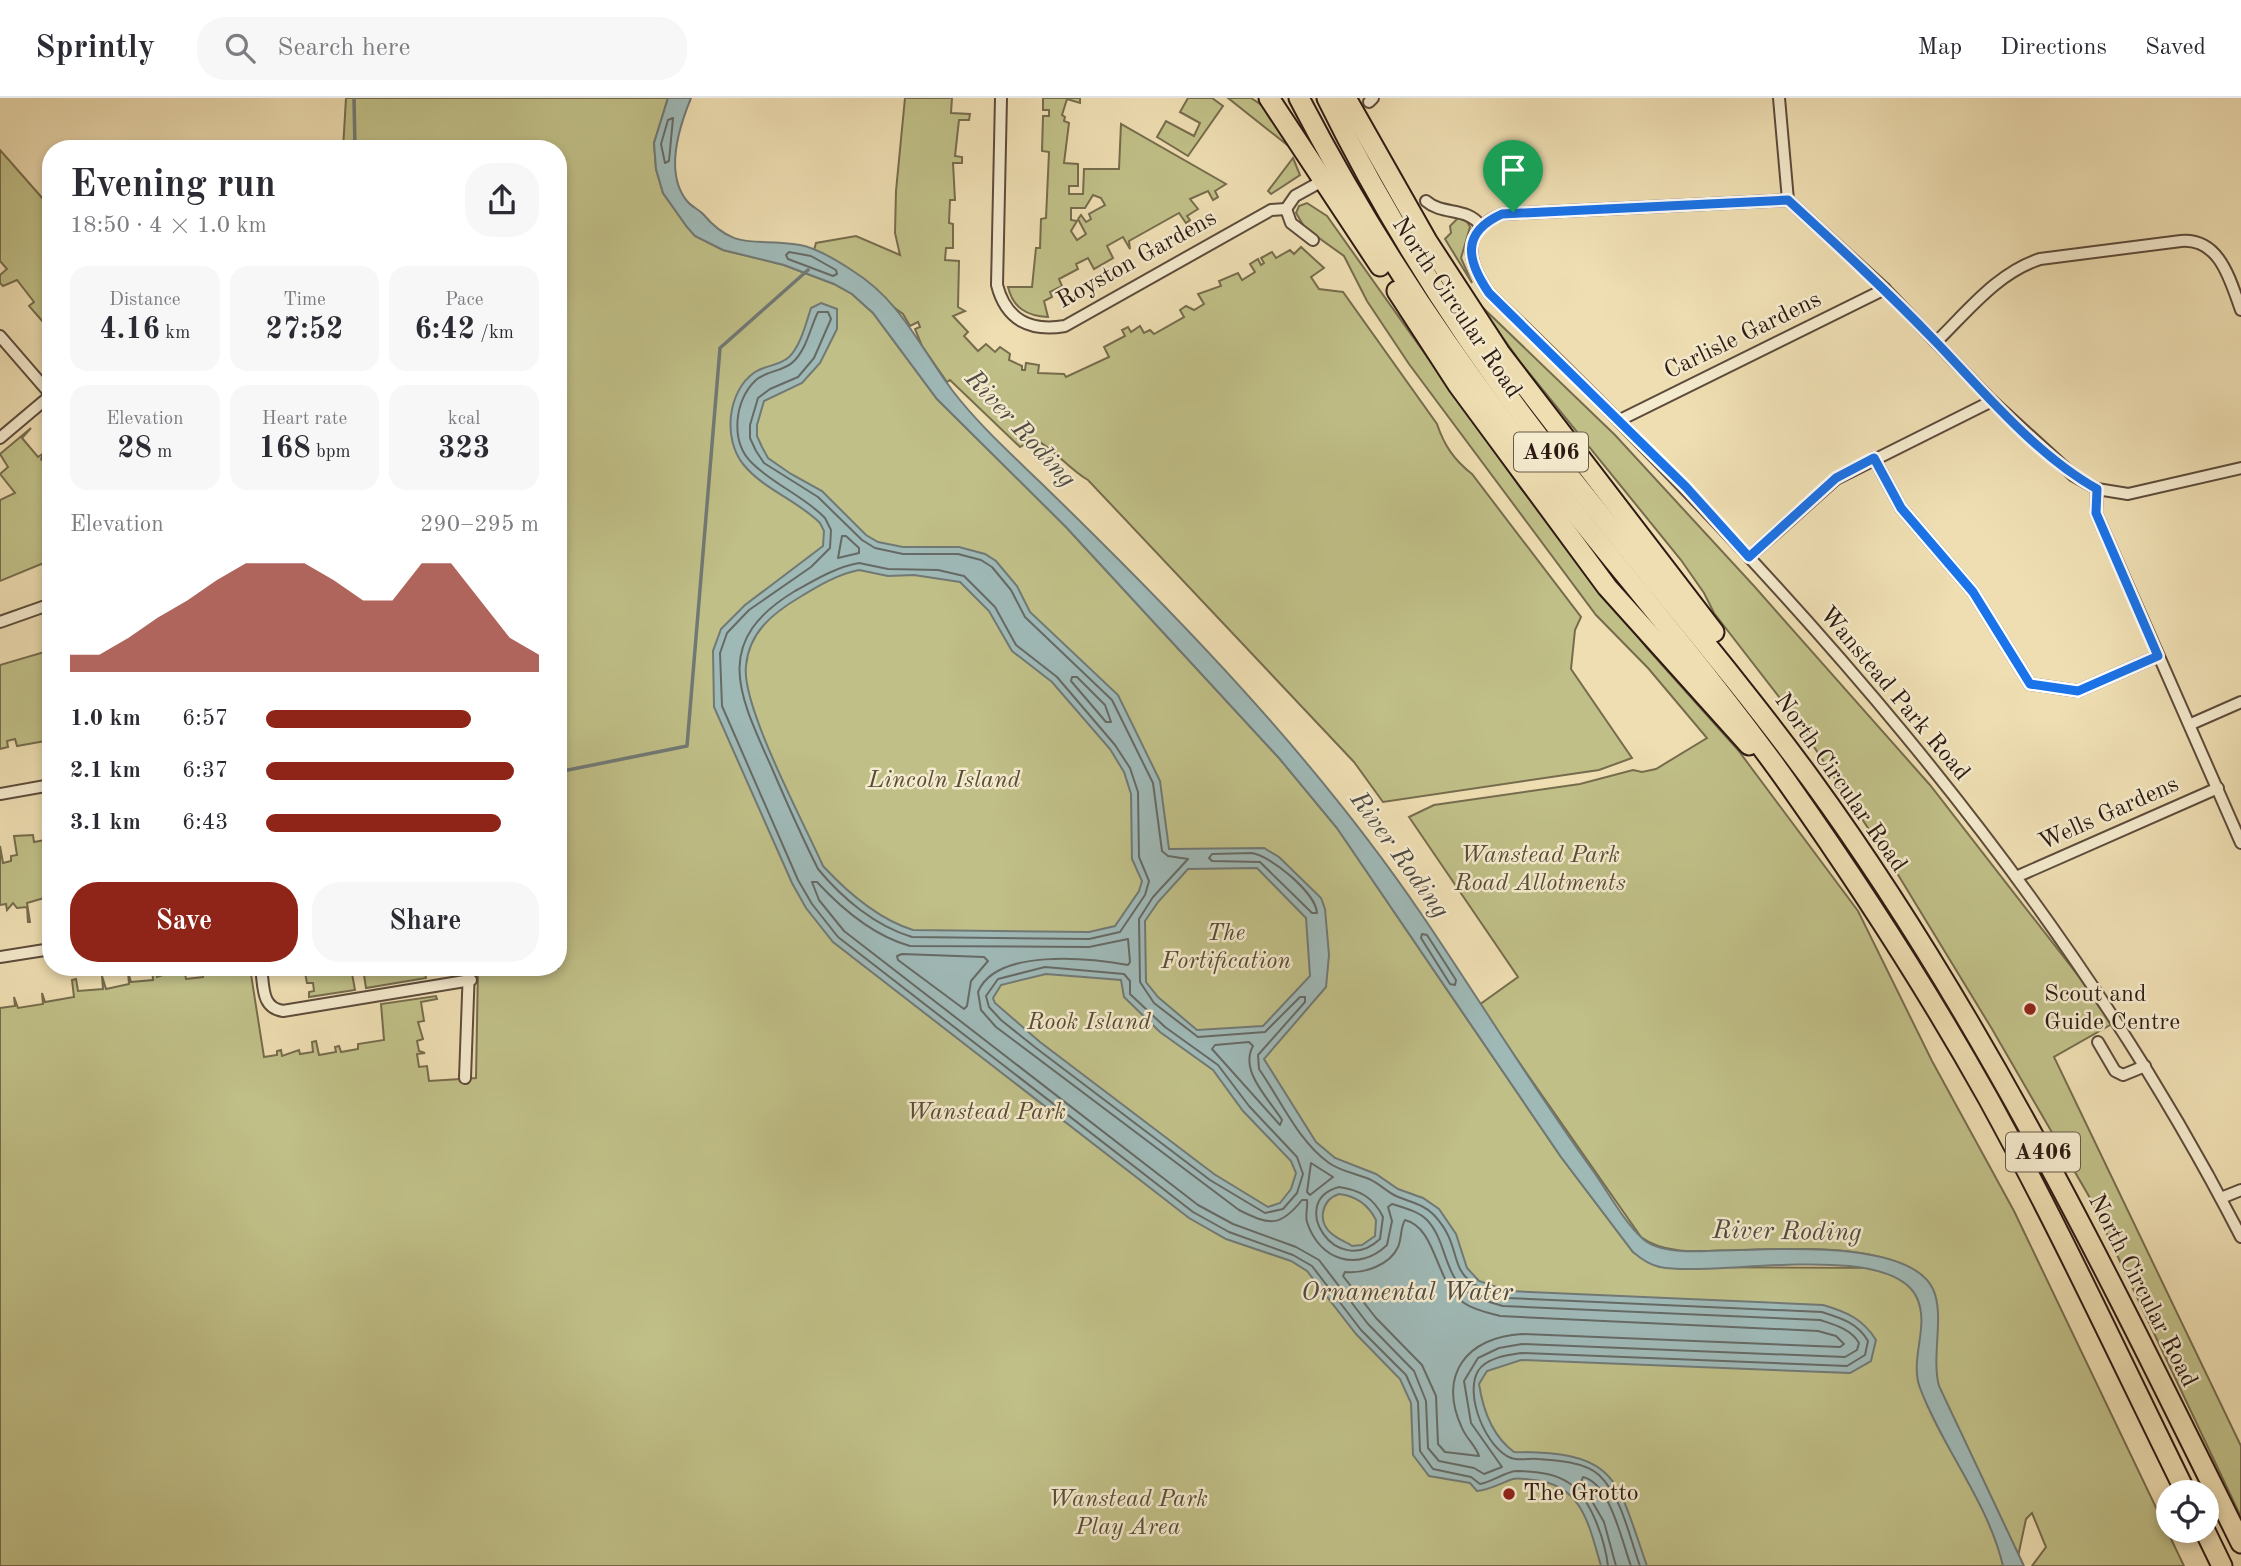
<!DOCTYPE html>
<meta charset="utf-8">
<style>
:root{--surface:#fff;--page:#f7f7f7;--text:#2b2b33;--muted:#7c7c81;--line:#e1e1e2;--accent:#8f2418}
body{margin:0;font-family:"Old Standard TT",serif;background:var(--page);color:var(--text);height:100vh;display:flex;flex-direction:column;font-size:26px;white-space:nowrap}
*{box-sizing:border-box;margin:0}
p{font-size:23px;color:var(--muted)}
.icon{flex:none;width:38px;height:38px;fill:none;stroke:currentColor;stroke-width:2;stroke-linecap:round;stroke-linejoin:round}
.map{position:relative;flex:1;overflow:hidden}
.details{position:absolute;left:42px;top:42px;width:525px;height:836px;display:flex;flex-direction:column;background:var(--surface);border-radius:28px;box-shadow:0 4px 10px #0003}
.details>*{flex:none}
.controls{position:absolute;left:2156px;top:1382px;display:grid;gap:14px}
.controls a{display:grid;place-items:center;width:63px;height:63px;border-radius:50%;background:var(--surface);box-shadow:0 4px 10px #0003;font-size:35px}
.pin{position:absolute;display:grid;place-items:center;width:60px;height:60px;color:#fff;margin:-72px -30px;border-radius:50% 50% 50% 0;rotate:-45deg;box-shadow:0 0 7px #0007}
.pin .icon{rotate:45deg}
.round{display:grid;place-items:center;flex:none;width:74px;height:74px;border-radius:28px;background:var(--page)}
.overview{display:flex;align-items:center;justify-content:space-between;height:119px;padding:0 28px}
h1{font-size:38px;font-weight:800;line-height:52px}
.stats{display:grid;grid-template-columns:repeat(3,1fr);gap:10px;height:119px;padding:7px 28px}
.stats div{display:grid;align-content:center;border-radius:18px;background:var(--page);text-align:center}
.stats b{font-size:30px;font-weight:800}
.stats small{font-size:19px;font-weight:400}
.stats p{font-size:19px}
.chart{height:196px;padding:14px 28px}
.chart p{display:flex;justify-content:space-between}
.chart svg{width:100%;height:126px;margin-top:7px;fill:var(--accent);opacity:.7}
.cta{display:flex;gap:14px;margin-top:auto;padding:14px 28px}
.cta a{flex:1;height:80px;border-radius:28px;background:var(--accent);color:#fff;font-size:28px;font-weight:800;line-height:80px;text-align:center}
.cta a+a{background:var(--page);color:var(--text)}
ul{padding:0 28px;list-style:none;font-size:23px}
li{display:grid;grid-template-columns:112px 84px 1fr;align-items:center;height:52px}
li i{height:18px;border-radius:9px;background:var(--accent)}
header{display:flex;align-items:center;gap:42px;box-sizing:border-box;height:98px;padding:0 35px;background:var(--surface);border-bottom:2px solid var(--line)}
header strong{font-size:33px}
nav{display:flex;gap:38px;margin-inline-start:auto;font-size:24px}
.search{width:490px;height:63px;background:var(--page);display:flex;align-items:center;gap:18px;box-sizing:border-box;padding:0 24px;border-radius:28px;color:var(--muted);font-size:26px}
.map>svg:first-child{display:block}
.green{fill:#c0bf87;stroke:#766c4d;stroke-width:2;fill-rule:evenodd}
.water{fill:#9fb9b7;stroke:#717975;stroke-width:2;fill-rule:evenodd}
.lines{fill:none;stroke-linecap:round;stroke-linejoin:round}
.shore{stroke:#666a65;stroke-width:2}
.stream{stroke:#717975;stroke-width:3.5}
.street-casing{stroke:#5d4b3b;stroke-width:14}
.highway-casing{stroke:#2d1a13;stroke-width:23}
.street{stroke:#f4eacd;stroke-width:10}
.highway{stroke:#eedeb2;stroke-width:19}
.route-casing{stroke:#fff;stroke-width:14}
.route{stroke:#1a73e8;stroke-width:9}
.poi-dot{fill:#8f2418;stroke:#f4eacd;stroke-width:2.5}
.labels{text-anchor:middle;dominant-baseline:central;stroke-width:5;stroke-linejoin:round;paint-order:stroke}
.shield{fill:#f4eacd;stroke:#69584b;stroke-width:2}
.shield-label{font-size:23px;font-weight:bold;fill:#2d1a13}
.street-label{font-size:24px;fill:#2d1a13;stroke:#f4eacd}
.park-label{font-size:24px;font-style:italic;fill:#594c36;stroke:#f4eacd}
.poi-label{font-size:24px;fill:#2d1a13;stroke:#f4eacd;text-anchor:start}
.water-label{font-size:26px;font-style:italic;fill:#4f4a44;stroke:#f4eacd}
</style>
<header>
<strong>Sprintly</strong>
<div class="search"><svg class="icon" aria-label="search" viewBox="0 0 24 24"><circle cx="10" cy="10" r="6"/><path d="M15 15l6 6"/></svg>Search here</div>
<nav><a>Map</a><a>Directions</a><a>Saved</a></nav>
</header>
<div class="map">
<svg width="2241" height="1468" viewBox="0 0 2241 1468">
<rect width="100%" height="100%" fill="#eedeb2"/>
<filter id="stains"><feTurbulence type="fractalNoise" baseFrequency=".00286" numOctaves="4"/><feColorMatrix values="0 0 0 0 .2 0 0 0 0 .09 0 0 0 0 .02 0 0 0 .5 -.17"/></filter>
<radialGradient id="worn" r=".72"><stop offset=".6" stop-color="#630" stop-opacity="0"/><stop offset="1" stop-color="#630" stop-opacity=".3"/></radialGradient>
<g class="green">
<path d="M346 0H668L654 45 656 71 663 95 687 129 695 138 723 152 784 167 834 186 852 196 873 215 937 301 1066 429 1279 660 1337 730 1561 1059 1633 1154 1659 1169 1909 1170C1865 1146 1790 1151 1740 1152 1708 1152 1668 1159 1641 1139L1479 907 1518 879 1409 719 1434 707 1580 686 1633 672 1642 674 1656 671 1707 640 1648 570 1596 517 1409 266 1367 203 1344 158 1305 130 1296 115 1299 108 1307 105 1327 118 1519 388 1647 550 1738 652 1858 813 1932 963 2014 1113 2184 1468H2032L2046 1449 2032 1415 2026 1421 2016 1468H0V910L15 908 14 899 18 910 43 906 42 895 45 904 74 899 72 882 76 881 78 893 103 891 102 878 106 891 129 886 128 874 131 884 153 882 152 870H155L157 879 175 873V870H184L186 881 203 879 202 870H207L208 875H226L225 870H250L264 959 277 957V953L281 952 282 958 299 952 300 956 313 954 312 944 316 943 319 957 336 954 335 949 339 948 341 954 358 951V946L384 942 381 906 436 898 437 901 421 904 424 923 418 924 423 941 417 943 419 953 425 955 417 956 419 969 427 968 429 983 476 980 478 870H558V51H343Z"/>
<path d="M905 0H952L951 15 970 16 969 22H959L955 58 962 59V65H953L955 102H950L949 125 953 126V150H946L945 162 959 163 958 209 965 213 953 218 968 234 964 238 978 253 986 246 995 254 1000 249 1010 256 1009 262 1022 268V272H1025L1026 265 1039 267 1038 275 1064 276 1066 279 1109 259 1104 249 1125 238 1122 232 1128 229 1131 234 1140 228 1144 235 1150 232 1154 236 1184 219 1180 212 1186 208 1194 212 1204 206 1198 196 1221 188 1219 183 1238 175 1242 182 1255 174 1250 166 1258 161 1261 167 1264 165 1261 160 1272 154 1276 160 1290 152 1294 156 1301 149 1324 170 1311 179 1319 191 1343 194 1437 326C1444 347 1454 362 1472 376L1581 519 1575 532 1571 571 1632 660 1599 672 1383 704 1354 664 1088 382C1070 372 1051 348 1034 341L1020 349 950 282 947 284 922 248 915 231 920 229 918 224 910 228 903 216 814 152 816 145 856 138 900 157 895 135 896 93Z"/>
<path d="M1043 0H1080V5L1067 1 1062 17 1065 19 1064 23 1069 25 1064 65 1078 66V88H1069V96H1083L1084 71H1119L1121 26 1226 86 1215 93 1218 99 1213 102 1208 93 1190 101 1198 111 1187 118 1190 122 1186 125 1179 115 1129 143 1130 151 1123 139 1107 148 1113 160 1094 171 1088 160 1076 166 1078 171 1059 181 1062 188 1050 194 1052 199 1044 203 1048 219C1027 218 1013 210 1008 189H1032L1036 150H1040L1041 121 1046 120 1049 54 1042 53 1043 18H1049V12H1043ZM1093 97 1101 100 1105 107 1089 116 1091 121 1086 124 1081 117 1078 121 1086 136 1077 142 1071 133 1077 123 1071 122V110H1085Z"/>
<path d="M1188 0H1212L1223 8 1188 58 1157 39 1166 23 1194 38 1200 25 1180 14Z"/>
<path d="M1228 0H1251L1266 10 1291 50Z"/>
<path d="M0 52 51 110V233L29 208 34 204 17 182 3 188 0 185V177L7 171 0 163Z"/>
<path d="M1293 60 1300 77 1271 96 1268 93Z"/>
<path d="M1459 119 1465 120 1470 129 1461 160 1472 185 1445 141 1451 135 1450 128Z"/>
<path d="M1478 205 1615 337 1754 488 1930 687 2101 907 2112 926 2054 959 2241 1348V1419L2090 1100 1992 931 1886 757 1790 613 1714 515 1704 495 1681 462 1521 265Z"/>
<path d="M31 330 22 340 38 359 44 355 41 361 51 373V462L0 483V402L15 395 0 376 8 369 0 356Z"/>
<path d="M51 552V642L17 648 15 641 7 643 8 649 0 651V567Z"/>
<path d="M51 734V798L27 805 30 824H28L27 809 17 810 13 805 7 812 6 806 0 807V748L3 765 11 763V758L17 757 14 738 33 737 34 744 45 742 44 735Z"/>
<path d="M304 870H351L355 892 309 899V894L314 893 313 885H307Z"/>
<path d="M363 870H424L426 880 366 890Z"/>
</g>
<g class="water">
<path d="M668 0H691C679 29 664 75 687 103 692 109 698 111 703 116 736 155 756 139 800 147 817 150 838 163 853 173 901 203 919 248 952 292 977 325 1010 355 1040 384 1178 518 1314 658 1422 817 1479 901 1532 988 1591 1070 1607 1092 1623 1123 1643 1141 1663 1159 1713 1152 1739 1152 1785 1151 1910 1143 1933 1191 1945 1217 1931 1258 1939 1288L2024 1468H2003C1988 1404 1943 1351 1920 1290 1909 1261 1930 1229 1917 1200 1890 1141 1714 1180 1660 1169 1650 1167 1641 1161 1633 1154L1561 1059 1337 730 1279 660 1066 429 937 301 873 215 852 196 834 186 784 167 723 152 695 138 687 129 663 95 656 71 654 45Z"/>
<path d="M821 205 837 211V231L820 265 802 285 764 303 757 327V338L762 349 768 360 791 376 822 393 866 437 878 444 903 449H959L985 456 996 463 1017 488 1030 514 1118 597 1160 683 1169 751 1264 750 1279 759 1321 800 1325 811 1329 857 1326 889 1264 961 1316 1044 1335 1060 1376 1076 1398 1091 1423 1100 1439 1111 1456 1136 1467 1170 1479 1183 1508 1193 1823 1207C1847 1214 1863 1221 1876 1242L1871 1263 1850 1275 1521 1262 1487 1273 1479 1286C1483 1312 1492 1338 1514 1354 1619 1354 1616 1380 1647 1468H1601C1589 1428 1583 1387 1534 1382 1528 1382 1519 1379 1513 1381 1501 1385 1490 1392 1477 1393L1470 1385 1429 1378 1413 1357 1411 1305 1400 1281 1356 1236 1307 1173 1291 1163 1226 1141 1189 1120 833 844 806 810 792 785 714 609 713 553 721 531 745 507 823 448 824 433 820 425C797 402 764 392 743 366 723 341 727 293 755 274 766 267 779 268 789 259 801 247 806 225 811 210ZM859 472 888 478 914 477 960 484 989 513 1012 553 1052 584 1110 651 1124 674 1131 696 1132 761 1142 783 1139 793 1115 828 1089 834 913 832C878 821 848 795 823 768 804 725 741 608 746 568 749 534 773 515 800 499 818 488 838 476 859 472ZM1257 770 1306 820 1310 878 1263 928 1197 932 1158 899 1146 884 1145 823 1158 804 1188 771ZM1046 876 1121 882 1124 899 1160 934 1213 972 1243 1013 1291 1063 1296 1075 1291 1091 1280 1105 1268 1109 1214 1076 1040 944 995 905 993 900 1001 887ZM1339 1096C1356 1098 1368 1106 1376 1122L1375 1138 1362 1147 1352 1148C1346 1144 1338 1141 1332 1136 1317 1124 1321 1102 1339 1096Z"/>
</g>
<g class="lines">
<g class="shore">
<path d="M673 20 669 63 665 65 661 46 668 22Z"/>
<path d="M789 154 811 158 836 172 837 176 833 178 788 161 786 157Z"/>
<path d="M842 438H846L859 450V455L838 460Z"/>
<path d="M859 465 888 471 938 472 964 478 995 509 1016 547 1057 579 1115 647 1130 670 1138 694 1139 759 1149 783 1145 797 1120 834 1089 841 912 839C875 828 842 800 818 771 801 737 786 703 771 668 738 595 712 543 795 493 815 482 836 469 859 465Z"/>
<path d="M1072 579H1077L1105 607 1111 624H1106L1071 583Z"/>
<path d="M1252 755C1271 758 1316 795 1317 815H1312L1260 764 1212 763 1209 760 1212 756Z"/>
<path d="M812 784H817C842 811 874 838 910 848L1089 849 1128 841 1130 864 1128 867C1089 860 996 850 978 894L981 912 996 929 1239 1112C1269 1127 1280 1130 1302 1102H1307C1308 1109 1305 1117 1307 1124 1319 1162 1358 1175 1387 1147L1392 1123 1388 1109 1392 1106C1404 1110 1418 1113 1427 1122 1448 1144 1443 1181 1472 1197 1481 1202 1493 1205 1503 1208L1820 1222C1835 1227 1851 1231 1859 1245L1857 1252 1845 1259 1522 1246 1499 1250 1478 1260 1464 1283 1471 1325 1502 1369 1484 1376 1474 1370 1439 1363 1428 1350 1426 1303 1414 1273 1368 1226 1319 1162 1296 1149 1233 1126 1198 1107 844 833 819 802Z"/>
<path d="M1422 836 1427 837 1456 882 1455 887 1450 886 1421 840Z"/>
<path d="M902 856 984 859 988 863 971 883 967 908 964 911 898 862 897 858Z"/>
<path d="M1045 869 1124 876 1130 883V896L1165 929 1218 967 1249 1008 1297 1059 1303 1076 1297 1095 1283 1111 1265 1115 1210 1082 1036 950 1001 922 989 909 986 898 998 881Z"/>
<path d="M1249 944 1253 948C1239 973 1269 1001 1282 1022L1280 1027 1212 951 1215 947Z"/>
<path d="M1311 1065 1333 1079 1310 1097 1307 1094Z"/>
<path d="M1339 1089C1360 1092 1374 1100 1383 1119L1380 1141C1336 1182 1286 1103 1339 1089Z"/>
<path d="M1405 1122C1437 1130 1435 1185 1464 1205 1474 1212 1489 1215 1500 1218L1818 1233 1836 1238 1844 1246 1840 1249 1522 1236C1467 1239 1437 1277 1462 1330 1466 1340 1476 1348 1479 1358L1445 1354 1438 1346 1436 1298 1422 1267 1376 1220 1343 1178 1345 1174C1364 1176 1390 1167 1398 1149 1402 1140 1400 1130 1405 1122Z"/>
<path d="M1608 1468C1605 1443 1591 1400 1569 1385 1555 1375 1533 1373 1516 1373 1505 1374 1492 1384 1480 1386L1471 1379 1433 1371 1420 1353 1418 1304 1406 1277 1361 1232 1312 1168 1293 1157 1229 1134 1193 1114 838 839 812 806 798 782 722 608 720 555 727 535 749 512 811 469 830 450 831 432 825 420C804 398 774 387 752 365 730 344 734 302 756 282 767 272 784 274 794 263 807 250 810 230 818 214H828L831 221 814 260 798 279 770 291 758 300 750 327V340L756 353 764 365 818 399 862 442 875 450 903 456H958L981 462 992 469 1011 492 1025 519 1112 602 1153 685 1162 753 1168 758 1188 761 1153 799 1139 821 1140 884 1154 905 1198 939 1265 934 1300 899H1305V904L1258 957 1259 971C1280 1001 1298 1043 1329 1065 1340 1073 1357 1076 1369 1081 1379 1085 1387 1094 1396 1098 1409 1104 1424 1106 1434 1117 1470 1156 1437 1180 1507 1200L1822 1214C1841 1220 1858 1225 1868 1243L1865 1257 1847 1268 1521 1255C1507 1257 1486 1260 1478 1273 1464 1297 1486 1350 1511 1360 1519 1363 1530 1360 1538 1361 1556 1362 1585 1364 1599 1377 1622 1399 1629 1438 1640 1468"/>
<path d="M1616 1468 1604 1424 1581 1384 1583 1379C1610 1385 1622 1444 1631 1468"/>
</g>
<g class="stream">
<path d="M354 0 355 51"/>
<path d="M558 674 687 648 720 250 808 172"/>
</g>
<defs>
<g id="street">
<path d="M1001 0 997 187C1006 222 1030 234 1065 228L1271 112 1286 111"/>
<path d="M1779 0 1788 102"/>
<path d="M1369 4 1373 0"/>
<path d="M1426 103C1443 118 1466 108 1481 128"/>
<path d="M1286 111 1295 98 1324 82"/>
<path d="M1286 111 1291 125 1313 142"/>
<path d="M0 238 51 297"/>
<path d="M1936 244C1968 213 1997 175 2040 161L2181 143C2220 140 2230 182 2241 212"/>
<path d="M1620 322 1885 191"/>
<path d="M0 340 51 297"/>
<path d="M1874 360 1901 410 1973 494 2030 586 2078 593 2158 558"/>
<path d="M2241 370 2128 396 2097 391 2074 378 1992 303 1885 191 1788 102 1502 116C1460 134 1467 163 1489 195 1779 474 2056 778 2241 1139"/>
<path d="M2097 391 2096 415 2241 745"/>
<path d="M1749 459 1836 381 1992 303"/>
<path d="M0 524 51 506"/>
<path d="M2191 626 2241 604"/>
<path d="M0 696 51 687"/>
<path d="M2016 779 2218 690"/>
<path d="M0 859 51 851"/>
<path d="M261 870C264 888 261 910 283 913L471 882"/>
<path d="M2098 944 2115 973 2123 977 2145 968"/>
<path d="M465 980 469 870"/>
<path d="M2221 1100 2241 1092"/>
</g>
<g id="highway">
<path d="M1269 0 1380 168"/>
<path d="M1299 0C1359 116 1430 226 1509 330 1599 450 1700 562 1787 684 1859 786 1927 891 1988 1000 2059 1129 2121 1263 2186 1395"/>
<path d="M1327 0C1383 114 1450 221 1526 322 1618 444 1720 557 1810 680 1983 917 2111 1183 2241 1445"/>
<path d="M1346 0 1427 143 1500 255 1714 534"/>
<path d="M1397 193 1458 287 1607 489 1749 647"/>
<path d="M2205 1433 2222 1468"/>
</g>
</defs>
<use href="#street" class="street-casing"/>
<use href="#highway" class="highway-casing"/>
<use href="#street" class="street"/>
<use href="#highway" class="highway"/>
</g>
<g class="lines">
<defs>
<path id="route" d="M1788 102C1838 148 1888 194 1935 243 1983 293 2036 357 2097 391L2096 415 2158 558 2078 593 2030 586 1973 494 1901 410 1874 360 1836 380 1749 459 1686 389 1489 195C1467 163 1460 135 1502 116Z"/>
</defs>
<use href="#route" class="route-casing"/>
<use href="#route" class="route"/>
</g>
<g class="poi-dot">
<circle cx="2030" cy="911" r="7"/>
<circle cx="1509" cy="1396" r="7"/>
</g>
<g class="labels">
<g class="shield">
<rect x="1514" y="334.5" width="74" height="39" rx="5"/>
<rect x="2006" y="1034.5" width="74" height="39" rx="5"/>
</g>
<g class="shield-label">
<text x="1551" y="354">A406</text>
<text x="2043" y="1054">A406</text>
</g>
<g class="street-label">
<text transform="translate(1137 162) rotate(-29)">Royston Gardens</text>
<text transform="translate(1456 210) rotate(56)">North Circular Road</text>
<text transform="translate(1743 238) rotate(-26)">Carlisle Gardens</text>
<text transform="translate(1894 596) rotate(50)">Wanstead Park Road</text>
<text transform="translate(1840 685) rotate(55)">North Circular Road</text>
<text transform="translate(2109 716) rotate(-24)">Wells Gardens</text>
<text transform="translate(2142 1193) rotate(63)">North Circular Road</text>
</g>
<g class="park-label">
<text x="944" y="683">Lincoln Island</text>
<text x="1540" y="758">Wanstead Park<tspan x="1540" dy="28">Road Allotments</tspan></text>
<text x="1226" y="836">The<tspan x="1226" dy="28">Fortification</tspan></text>
<text x="1089" y="925">Rook Island</text>
<text x="986" y="1015">Wanstead Park</text>
<text x="1128" y="1402">Wanstead Park<tspan x="1128" dy="28">Play Area</tspan></text>
</g>
<g class="poi-label">
<text x="2044" y="897">Scout and<tspan x="2044" dy="28">Guide Centre</tspan></text>
<text x="1523" y="1396">The Grotto</text>
</g>
<g class="water-label">
<text transform="translate(1020 331) rotate(47)">River Roding</text>
<text transform="translate(1399 757) rotate(54)">River Roding</text>
<text transform="translate(1787 1134) rotate(1)">River Roding</text>
<text x="1407" y="1195">Ornamental Water</text>
</g>
</g>
<rect width="100%" height="100%" filter="url(#stains)"/>
<rect width="100%" height="100%" fill="url(#worn)"/>
</svg>
<div class="controls">
<a><svg class="icon" aria-label="locate" viewBox="0 0 24 24"><circle cx="12" cy="12" r="6"/><path d="M12 2v4M12 18v4M2 12h4M18 12h4"/></svg></a>
</div>
<div class="pin" style="left:1513px;top:114px;background:#1e9e55"><svg class="icon" aria-label="arrive" viewBox="0 0 24 24"><path d="M6 21V4h12l-3 4 3 4H6"/></svg></div>
<section class="details">
<div class="overview"><div><h1>Evening run</h1><p>18:50 · 4 × 1.0 km</p></div><a class="round"><svg class="icon" aria-label="share" viewBox="0 0 24 24"><path d="M12 15V3M7 8l5-5 5 5M5 13v7h14v-7"/></svg></a></div>
<div class="stats">
<div><p>Distance</p><b>4.16<small> km</small></b></div>
<div><p>Time</p><b>27:52</b></div>
<div><p>Pace</p><b>6:42<small> /km</small></b></div>
</div>
<div class="stats">
<div><p>Elevation</p><b>28<small> m</small></b></div>
<div><p>Heart rate</p><b>168<small> bpm</small></b></div>
<div><p>kcal</p><b>323</b></div>
</div>
<div class="chart"><p><span>Elevation</span>290–295 m</p>
<svg viewBox="0 0 160 44" preserveAspectRatio="none"><path d="M0 44V38L10 38L20 32L30 25L40 19L50 12L60 6L70 6L80 6L90 12L100 19L110 19L120 6L130 6L140 19L150 32L160 38V44z"/></svg>
</div>
<ul>
<li><b>1.0 km</b>6:57<i style="width:75%"></i></li>
<li><b>2.1 km</b>6:37<i style="width:91%"></i></li>
<li><b>3.1 km</b>6:43<i style="width:86%"></i></li>
</ul>
<div class="cta"><a>Save</a><a>Share</a></div>
</section>
</div>
